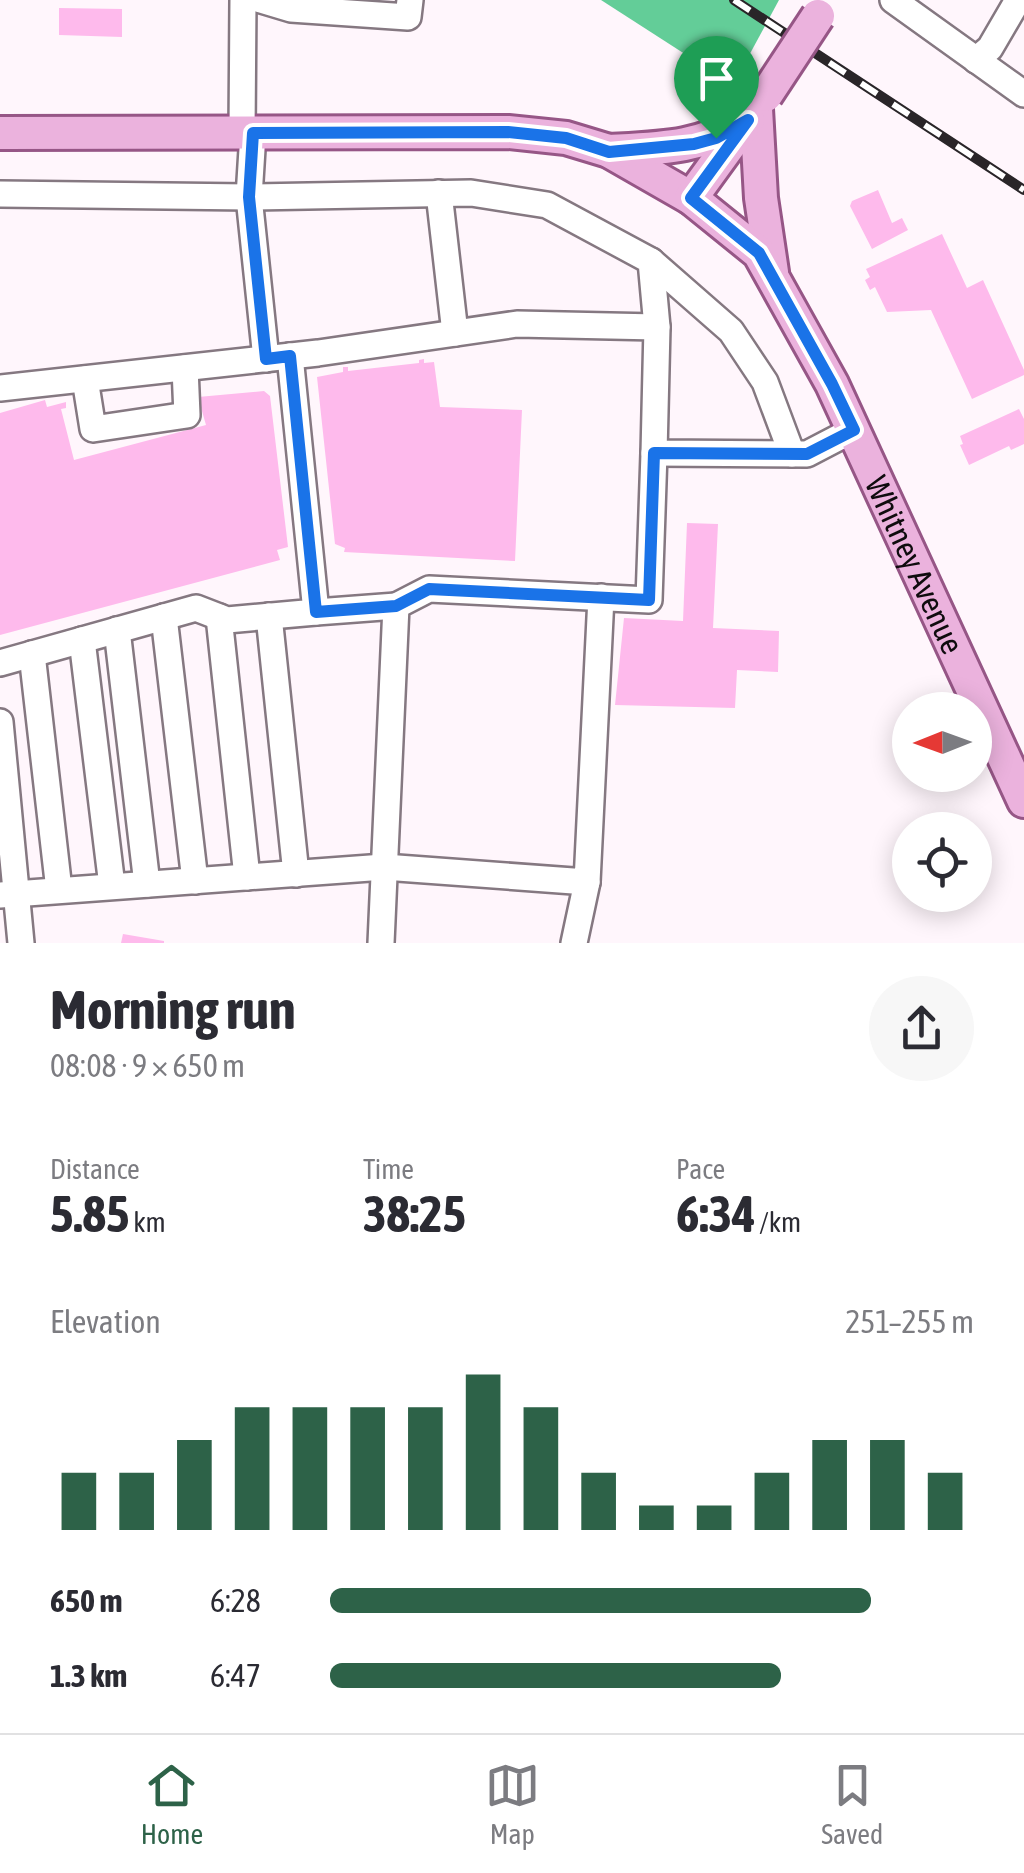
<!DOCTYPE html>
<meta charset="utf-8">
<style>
:root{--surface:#fff;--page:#f7f7f7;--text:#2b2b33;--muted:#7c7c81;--line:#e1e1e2;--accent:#2d6248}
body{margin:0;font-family:"Asap Condensed",sans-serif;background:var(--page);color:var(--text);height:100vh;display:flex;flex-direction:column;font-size:38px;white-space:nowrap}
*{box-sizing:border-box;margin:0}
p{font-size:32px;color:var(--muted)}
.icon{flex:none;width:55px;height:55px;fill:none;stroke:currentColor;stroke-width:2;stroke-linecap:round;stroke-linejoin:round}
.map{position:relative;height:943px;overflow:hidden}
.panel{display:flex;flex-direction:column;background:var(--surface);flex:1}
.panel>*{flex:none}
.needle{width:65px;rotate:269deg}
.buttons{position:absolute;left:892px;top:692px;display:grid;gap:20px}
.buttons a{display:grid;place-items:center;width:100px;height:100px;border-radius:50%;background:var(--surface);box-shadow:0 5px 25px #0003;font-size:50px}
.pin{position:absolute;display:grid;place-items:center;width:85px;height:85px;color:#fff;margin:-102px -42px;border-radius:50% 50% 50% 0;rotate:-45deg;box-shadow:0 0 10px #0007}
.pin .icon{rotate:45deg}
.round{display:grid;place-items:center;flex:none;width:105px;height:105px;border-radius:52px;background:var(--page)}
.summary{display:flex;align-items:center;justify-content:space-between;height:170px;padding:0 50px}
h1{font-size:55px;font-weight:700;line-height:75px}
.figures{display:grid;grid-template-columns:repeat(3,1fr);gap:15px;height:170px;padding:10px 50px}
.figures div{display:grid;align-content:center}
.figures b{font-size:50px;font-weight:700}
.figures small{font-size:28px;font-weight:400}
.figures p{font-size:28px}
.chart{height:280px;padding:20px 50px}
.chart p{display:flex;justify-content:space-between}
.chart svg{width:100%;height:180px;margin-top:10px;stroke:var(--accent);stroke-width:6}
ul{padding:0 50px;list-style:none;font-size:32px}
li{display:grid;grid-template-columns:160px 120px 1fr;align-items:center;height:75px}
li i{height:25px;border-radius:12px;background:var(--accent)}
.tabs{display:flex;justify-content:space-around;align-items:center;height:140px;border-top:2px solid var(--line);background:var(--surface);font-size:28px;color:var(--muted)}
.tabs a{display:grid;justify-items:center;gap:5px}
.tabs .selected{color:var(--accent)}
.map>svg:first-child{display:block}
.forest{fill:#63cd98}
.building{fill:#febaec}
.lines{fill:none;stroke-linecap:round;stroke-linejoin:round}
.minor-casing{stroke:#857881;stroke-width:30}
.major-casing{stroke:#965686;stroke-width:38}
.minor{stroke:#fff;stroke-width:25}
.major{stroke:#ebb2dd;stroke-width:32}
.rail-casing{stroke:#292528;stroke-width:10}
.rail{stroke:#fff;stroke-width:6;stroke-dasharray:19;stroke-linecap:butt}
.major-bridge-casing{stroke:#965686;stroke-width:38;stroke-linecap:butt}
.major-bridge{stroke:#ebb2dd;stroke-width:32}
.route-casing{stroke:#fff;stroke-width:20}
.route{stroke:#1a73e8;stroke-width:12}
.labels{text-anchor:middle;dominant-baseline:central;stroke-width:8;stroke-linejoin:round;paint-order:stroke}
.street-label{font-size:32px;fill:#0f0b0e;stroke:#fff}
</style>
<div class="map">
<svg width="1024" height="943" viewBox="0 0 1024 943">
<rect width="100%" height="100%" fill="#fff6fc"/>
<path class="forest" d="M601 0H779L733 85Z"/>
<g class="building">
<path d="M59 8 122 9V37L59 35Z"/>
<path d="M878 190 892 223 902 218 908 230 872 249 850 206 852 201Z"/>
<path d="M942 234 967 288 983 280 1024 370V375L972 399 931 310 887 312 875 287 870 290 865 280 870 277 866 269Z"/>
<path d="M424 359V363L434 362 440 407 522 410 515 561 344 552 345 548 335 544 317 377 343 372V367H348V371L419 363V360Z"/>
<path d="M264 391 270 396 288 547 277 550 280 560 0 635V413L45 400 47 407 66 402V408L61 409 74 460 206 425 198 397Z"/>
<path d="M1019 409 1024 419V444L1011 450 1009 446 969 465 960 445 963 444 960 436Z"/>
<path d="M687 523 718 524 713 628 779 631 778 672 737 670 735 708 615 705 624 618 683 621Z"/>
<path d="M123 934 164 941V943H121Z"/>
</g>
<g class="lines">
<defs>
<g id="minor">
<path d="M261 0 291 9 408 17 410 0"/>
<path d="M893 0 1024 94"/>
<path d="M976 60 990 48 1018 0"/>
<path d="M242 133 243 0"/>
<path d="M253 133 249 197 266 359"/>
<path d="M439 193 455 333"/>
<path d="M0 194 249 197 471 193 547 205 651 261 657 327"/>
<path d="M651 261 731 331 765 382 792 454"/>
<path d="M85 379 93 429 187 415 185 368"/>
<path d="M0 388 318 353 517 324 657 327 654 453 807 454 853 430"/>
<path d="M316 612 396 606"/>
<path d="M269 616 296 874"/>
<path d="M164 617 195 881"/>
<path d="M219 617 247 877"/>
<path d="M117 630 147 884"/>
<path d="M82 640 112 886"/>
<path d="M32 654 59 890"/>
<path d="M0 663 196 608 227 620 316 612 290 356"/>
<path d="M0 722 21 943"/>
<path d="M0 895 384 867 587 882 601 597"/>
<path d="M381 943 396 606 429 589 649 600 654 453"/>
<path d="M574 943 587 882"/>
</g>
<g id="major">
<path d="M756 109 761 198 772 272"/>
<path id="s1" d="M0 133 508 132 566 138 609 151 691 198 759 253 832 384 1024 801"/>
<path d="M609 151C666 148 697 148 748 120"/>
<path d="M691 198 744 125"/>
</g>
</defs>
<use href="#minor" class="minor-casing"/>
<use href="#major" class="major-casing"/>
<use href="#minor" class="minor"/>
<use href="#major" class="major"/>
<defs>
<path id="rail" d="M734 0 1024 190"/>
</defs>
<use href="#rail" class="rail-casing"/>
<use href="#rail" class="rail"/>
<defs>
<path id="major-bridge" d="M766 95 818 16"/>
</defs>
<use href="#major-bridge" class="major-bridge-casing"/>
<use href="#major-bridge" class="major-bridge"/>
</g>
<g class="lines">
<defs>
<path id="route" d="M748 120 691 198 759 253 832 384 854 430 807 454 654 453 649 600 429 589 396 606 316 612 290 356 266 359 249 197 253 133 508 132 566 138 609 152 694 144 716 138Z"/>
</defs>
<use href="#route" class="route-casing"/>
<use href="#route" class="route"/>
</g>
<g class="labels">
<g class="street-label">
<text stroke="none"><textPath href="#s1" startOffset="1142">Whitney Avenue</textPath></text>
</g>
</g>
</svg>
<div class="buttons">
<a><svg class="needle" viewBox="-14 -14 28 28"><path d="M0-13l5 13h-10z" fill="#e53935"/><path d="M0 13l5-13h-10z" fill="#7c7c81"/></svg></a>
<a><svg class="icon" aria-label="locate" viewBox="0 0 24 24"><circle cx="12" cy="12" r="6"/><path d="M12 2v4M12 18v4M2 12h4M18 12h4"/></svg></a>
</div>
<div class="pin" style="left:716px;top:138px;background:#1e9e55"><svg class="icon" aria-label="arrive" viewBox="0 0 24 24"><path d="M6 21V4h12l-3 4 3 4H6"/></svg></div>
</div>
<section class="panel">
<div class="summary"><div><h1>Morning run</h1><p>08:08 · 9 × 650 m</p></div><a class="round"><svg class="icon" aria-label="share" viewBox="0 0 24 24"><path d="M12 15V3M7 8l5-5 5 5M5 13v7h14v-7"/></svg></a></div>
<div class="figures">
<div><p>Distance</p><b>5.85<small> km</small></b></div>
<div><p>Time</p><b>38:25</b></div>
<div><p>Pace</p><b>6:34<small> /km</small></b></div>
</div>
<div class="chart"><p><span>Elevation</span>251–255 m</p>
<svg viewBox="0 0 160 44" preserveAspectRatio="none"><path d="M5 44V30M15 44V30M25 44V22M35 44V14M45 44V14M55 44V14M65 44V14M75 44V6M85 44V14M95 44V30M105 44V38M115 44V38M125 44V30M135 44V22M145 44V22M155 44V30"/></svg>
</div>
<ul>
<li><b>650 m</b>6:28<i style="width:84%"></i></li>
<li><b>1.3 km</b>6:47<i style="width:70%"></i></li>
</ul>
</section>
<nav class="tabs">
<a class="selected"><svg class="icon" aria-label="home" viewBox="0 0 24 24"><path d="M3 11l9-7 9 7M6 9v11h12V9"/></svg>Home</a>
<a><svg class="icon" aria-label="map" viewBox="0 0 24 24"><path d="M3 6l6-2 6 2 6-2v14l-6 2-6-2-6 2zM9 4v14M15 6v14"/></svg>Map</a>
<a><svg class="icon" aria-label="saved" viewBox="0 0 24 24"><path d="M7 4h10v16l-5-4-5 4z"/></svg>Saved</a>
</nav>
